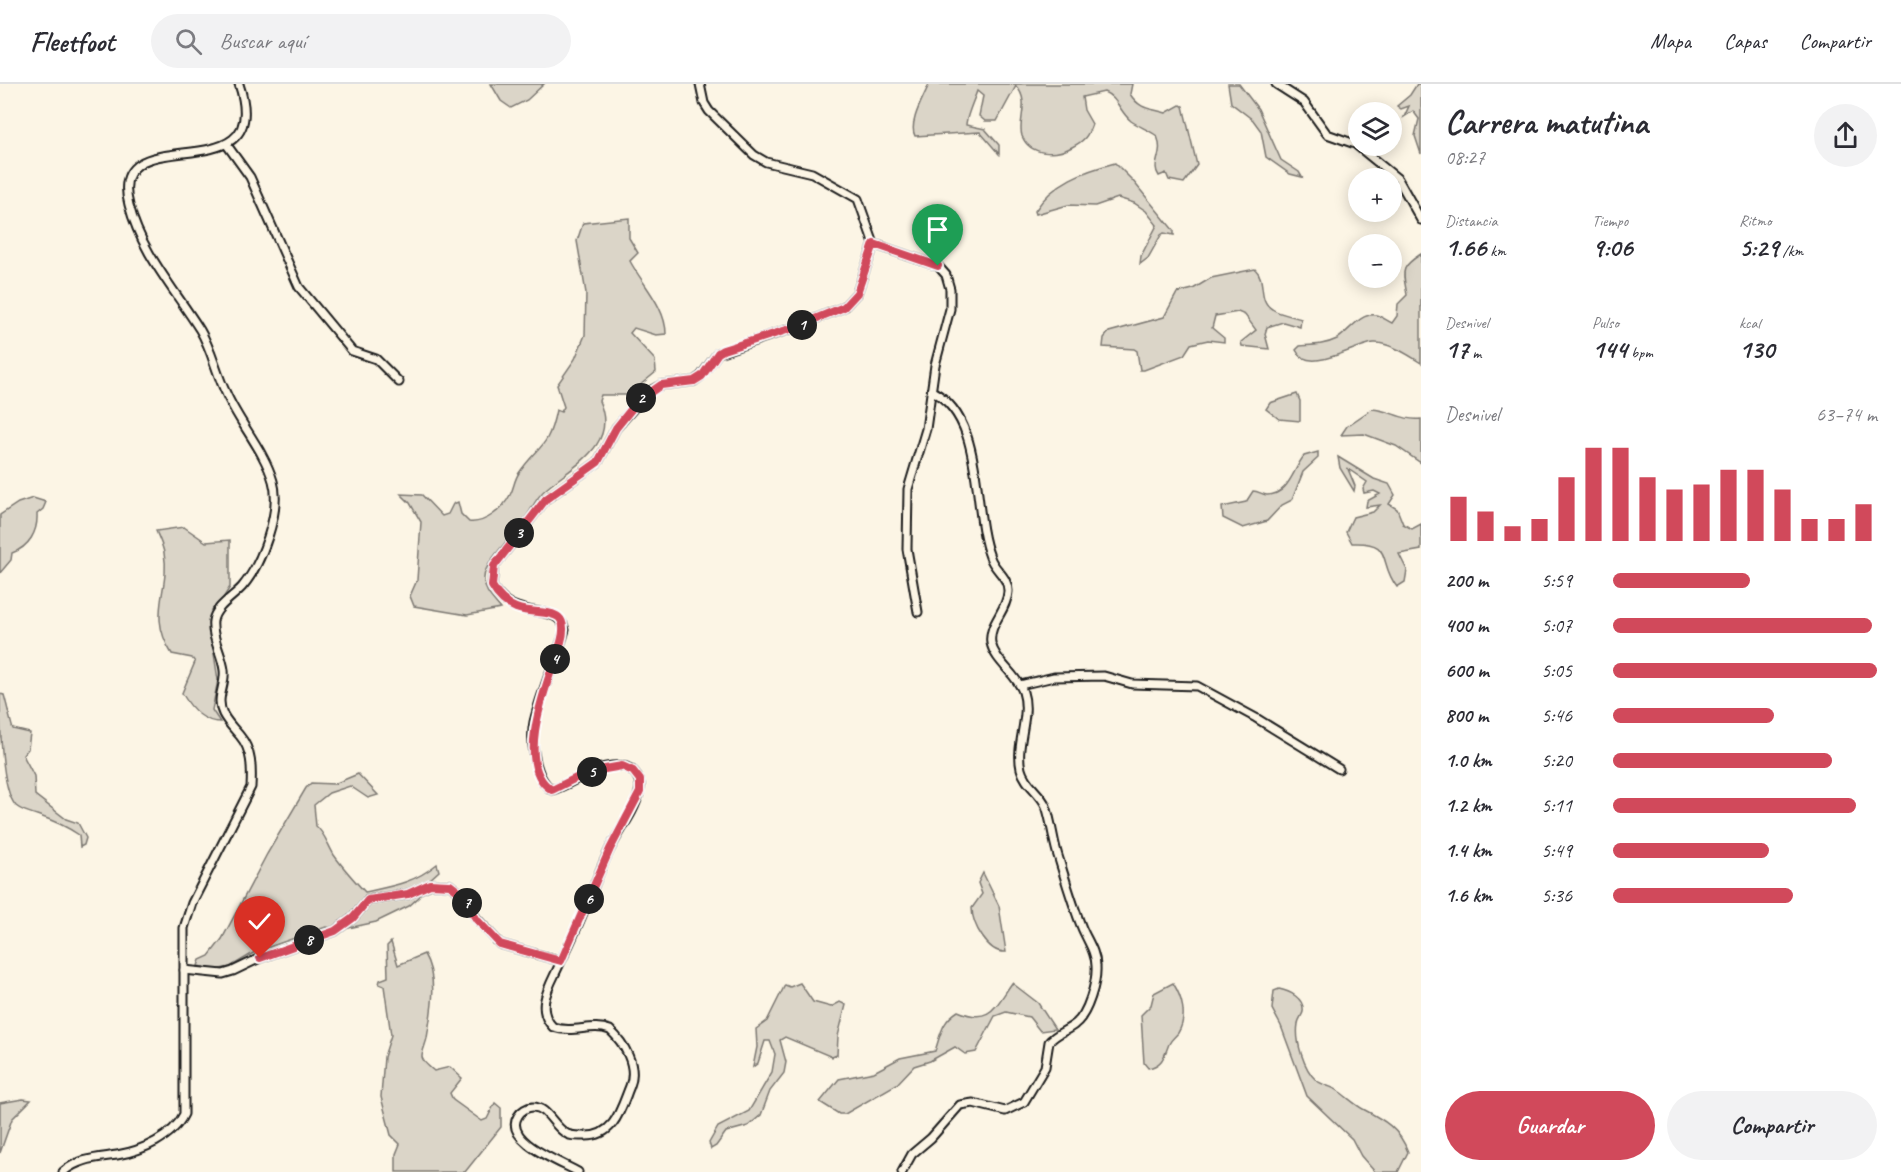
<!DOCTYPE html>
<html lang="es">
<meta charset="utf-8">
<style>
:root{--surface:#fff;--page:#f2f2f3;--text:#2b2b33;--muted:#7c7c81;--line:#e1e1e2;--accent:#d1495b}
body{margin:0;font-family:Caveat,sans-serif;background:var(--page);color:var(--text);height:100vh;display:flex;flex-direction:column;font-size:22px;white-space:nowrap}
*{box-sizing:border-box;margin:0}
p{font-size:20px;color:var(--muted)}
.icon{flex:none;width:33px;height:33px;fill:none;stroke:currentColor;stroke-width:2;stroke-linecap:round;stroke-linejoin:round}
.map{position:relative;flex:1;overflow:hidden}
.sheet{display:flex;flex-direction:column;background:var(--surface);width:480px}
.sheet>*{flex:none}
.controls{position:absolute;left:1348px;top:18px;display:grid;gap:12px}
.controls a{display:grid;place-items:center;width:54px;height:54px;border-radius:50%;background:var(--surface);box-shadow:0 3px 15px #0003;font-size:30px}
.pin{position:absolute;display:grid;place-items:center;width:51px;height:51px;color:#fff;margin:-62px -26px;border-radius:50% 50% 50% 0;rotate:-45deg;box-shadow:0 0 6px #0007}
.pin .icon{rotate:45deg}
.km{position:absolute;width:30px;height:30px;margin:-15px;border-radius:50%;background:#222;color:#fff;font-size:16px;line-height:30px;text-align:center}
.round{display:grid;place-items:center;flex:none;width:63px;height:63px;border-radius:32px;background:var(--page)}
.overview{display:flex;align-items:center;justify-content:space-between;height:102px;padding:0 24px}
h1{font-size:33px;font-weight:600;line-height:45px}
.metrics{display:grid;grid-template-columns:repeat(3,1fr);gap:9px;height:102px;padding:6px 24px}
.metrics div{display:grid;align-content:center}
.metrics b{font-size:26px;font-weight:600}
.metrics small{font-size:16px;font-weight:400}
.metrics p{font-size:16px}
.chart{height:168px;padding:12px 24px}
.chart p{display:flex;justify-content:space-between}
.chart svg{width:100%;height:108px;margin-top:6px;stroke:var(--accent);stroke-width:6}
.primary-button{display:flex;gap:12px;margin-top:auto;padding:12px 24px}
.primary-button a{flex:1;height:69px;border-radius:36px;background:var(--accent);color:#fff;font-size:24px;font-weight:600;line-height:69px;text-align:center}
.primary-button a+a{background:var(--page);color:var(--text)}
ul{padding:0 24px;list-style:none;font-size:20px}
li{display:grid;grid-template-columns:96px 72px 1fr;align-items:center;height:45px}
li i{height:15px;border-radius:8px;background:var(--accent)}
header{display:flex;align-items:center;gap:36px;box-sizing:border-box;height:84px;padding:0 30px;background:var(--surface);border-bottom:2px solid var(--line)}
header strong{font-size:28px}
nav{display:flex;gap:33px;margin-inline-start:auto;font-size:21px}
.search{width:420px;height:54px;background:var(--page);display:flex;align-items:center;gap:15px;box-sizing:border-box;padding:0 21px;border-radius:33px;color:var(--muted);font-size:22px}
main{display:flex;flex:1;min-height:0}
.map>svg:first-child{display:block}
.green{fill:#dbd5c8;stroke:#7c7872;stroke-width:1.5}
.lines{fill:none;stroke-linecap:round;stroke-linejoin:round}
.street-casing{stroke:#1c1c1c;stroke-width:11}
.street{stroke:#fcf5e5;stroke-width:7}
.route-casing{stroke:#fff;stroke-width:12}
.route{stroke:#d1495b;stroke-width:8}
</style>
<header>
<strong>Fleetfoot</strong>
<div class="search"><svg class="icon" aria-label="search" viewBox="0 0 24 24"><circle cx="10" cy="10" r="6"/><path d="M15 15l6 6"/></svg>Buscar aquí</div>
<nav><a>Mapa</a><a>Capas</a><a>Compartir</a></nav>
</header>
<main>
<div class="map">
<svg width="1421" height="1088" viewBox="0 0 1421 1088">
<rect width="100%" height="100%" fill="#fcf5e5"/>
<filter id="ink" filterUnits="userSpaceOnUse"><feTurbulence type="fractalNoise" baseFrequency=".0167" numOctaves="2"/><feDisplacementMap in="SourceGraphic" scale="12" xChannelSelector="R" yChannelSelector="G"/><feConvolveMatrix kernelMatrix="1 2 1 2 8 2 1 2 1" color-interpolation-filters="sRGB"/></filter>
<g filter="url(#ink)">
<g class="green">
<path d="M491 0H544L527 16 511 24 501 17Z"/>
<path d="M929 0H1132L1130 10C1140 26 1150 24 1166 29L1180 21 1183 22 1197 81 1184 99 1169 96 1166 89 1159 92C1150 79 1165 71 1157 52 1149 46 1138 42 1131 37 1120 28 1117 13 1104 8L1082 13 1084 26 1092 40C1088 52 1084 57 1072 63 1056 72 1030 72 1022 52 1017 37 1031 18 1016 2L997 37H985L979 32 983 12 977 7C974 16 966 33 966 41L985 45 999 61V70L980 48 915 52C908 39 924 13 929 0Z"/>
<path d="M1228 0H1239L1258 25 1281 76 1299 88 1302 93 1290 90 1266 73 1261 47 1253 36 1231 19Z"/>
<path d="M1417 0H1421V70L1415 52 1419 35 1413 27 1404 33 1409 22 1401 25 1397 22 1410 11Z"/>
<path d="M1115 79 1133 97 1174 147V151L1164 149 1161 151 1148 174 1140 180 1141 172 1157 141 1146 127 1134 119 1118 114 1095 122 1068 121 1036 130 1035 127C1053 98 1084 87 1115 79Z"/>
<path d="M629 134V154L638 169 630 177C642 200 666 223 666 250L656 251 634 244 630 249 655 276 656 288 628 311H601L599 317C619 361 574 381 546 405 535 414 531 427 523 438 513 452 484 478 484 494 483 507 494 516 501 525L467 531 414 522 410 512 417 496 421 438 410 419 401 410 422 411 442 432 448 430 453 420 458 418 461 430 469 438C485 440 503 425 510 411 514 404 514 396 519 389 539 360 548 366 556 326L561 328 564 323 557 301 575 275 585 251 586 209 577 157 583 139Z"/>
<path d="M1421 170V279C1409 271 1389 258 1374 259 1356 260 1308 292 1296 266L1300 262C1312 261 1325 261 1337 255 1348 249 1360 228 1376 231 1381 232 1387 237 1392 239L1397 232 1398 220 1407 211C1403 187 1399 184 1421 170Z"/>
<path d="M1255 185C1267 196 1257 216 1272 225 1279 230 1292 232 1301 235L1300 243 1283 238 1267 243 1265 250 1269 265 1242 262 1241 258 1256 246 1245 231 1238 228 1215 232 1212 244 1224 254V258L1208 256 1191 260 1184 271 1144 286H1140L1137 267 1134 265 1103 263 1104 254 1109 248 1164 233 1177 209 1193 205 1211 194Z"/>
<path d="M1297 310 1300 317V337L1279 335 1266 325 1270 319Z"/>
<path d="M1372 325C1390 326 1402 337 1421 335V379L1396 362 1364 350 1341 351 1347 342Z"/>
<path d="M1318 368V374L1303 388 1292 416 1282 421 1267 437 1243 444 1223 434 1222 423 1246 418 1253 407C1258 407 1263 411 1267 411 1289 411 1293 385 1304 372Z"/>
<path d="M1338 373 1374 395 1389 400 1395 411 1389 420 1397 425 1403 440 1412 445 1421 440V466L1399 470 1407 486 1405 498 1397 503C1377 478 1395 457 1352 459L1346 448 1353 433 1373 428 1380 421 1366 423 1367 417 1380 410 1374 407 1364 409 1363 405 1367 398 1348 385 1355 402 1354 407 1340 384Z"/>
<path d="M33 414 46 418 43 425 37 430C38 448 29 463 12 469L11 476 0 489V431L18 419Z"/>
<path d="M184 443 206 458 230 456V503L209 537 218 596 212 626 220 638C203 638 190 623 182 609L195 578 192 574 172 570C146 529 171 506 164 469 163 462 159 454 156 447Z"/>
<path d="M0 610 4 611C6 617 12 644 13 645L30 649 28 665 23 671 34 692 35 711 66 735 78 739 86 754 84 761 80 763 79 751C66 742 52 736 37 731 31 729 22 727 16 722 0 705 0 636 0 610Z"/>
<path d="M358 690 378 711 368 714 350 702 329 709 314 721 316 742C324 748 328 761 334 771 343 784 354 796 365 808 393 802 414 799 437 780L439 787 427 798 419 813 409 822 376 838 344 845 326 843 255 868 230 883 215 886 198 882 200 876 209 872 222 855 267 770 306 704 311 699 334 700Z"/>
<path d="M983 789 999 822 1006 868C988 870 972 840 972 824L982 810 978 799Z"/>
<path d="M391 858 398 881 424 870C439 895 431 928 427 954 426 960 422 967 422 973 423 979 430 983 434 987L450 983 462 994 450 1009 453 1016 482 1037 487 1035 495 1019 501 1024V1043L465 1088H396V1070L400 1060 391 1051 381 1013 384 973 391 951 384 902 379 900 380 896 388 893 387 862Z"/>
<path d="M800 899 813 918 831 923 840 918 846 921 838 952 837 971 832 973 785 953 780 956 786 978 784 989 770 1007 761 1031 748 1042 726 1048 716 1062 711 1065 709 1059 718 1043 749 1027 772 988 775 970 770 957H765L758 979 753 983 757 963 756 945 767 937 785 901 790 903Z"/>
<path d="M1012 899 1038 919 1055 945 1040 947 1029 933 1006 928 995 932 976 968 965 970 955 963 930 977 914 982 897 1000 845 1030H839L820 1018 839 995 874 988 900 974 935 967C941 950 941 938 958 927 990 941 995 923 1012 899Z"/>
<path d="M1173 899C1182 913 1188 933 1178 949 1175 953 1171 955 1169 960 1164 972 1163 981 1148 984L1144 979 1141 931 1151 921 1154 909Z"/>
<path d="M1279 905C1289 907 1305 914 1303 928 1302 932 1298 936 1298 940 1295 957 1304 985 1316 996 1321 1001 1331 1002 1337 1006 1346 1012 1354 1020 1363 1025 1384 1036 1399 1044 1408 1068L1398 1088H1375L1361 1072 1352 1055 1307 1012 1281 942 1272 925 1274 907Z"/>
<path d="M23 1015 31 1016 12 1035 0 1069V1019Z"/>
</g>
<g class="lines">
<defs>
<g id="street">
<path d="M1276 0 1304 18 1327 50 1355 60 1398 95 1421 136"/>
<path d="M227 61 250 93 299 203 352 267 376 275 399 298"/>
<path d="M874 160 938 182 946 191 950 205V225L935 281 926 345 908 405 907 465 918 528"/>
<path d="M1020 601 1054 593 1104 592 1132 600 1197 602 1256 634 1339 685"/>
<path d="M561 877C580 842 592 803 609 767 618 748 634 730 639 709 643 697 635 684 622 682 596 679 575 699 552 706 535 695 530 657 534 638 541 607 556 576 565 546 558 516 514 540 492 502L494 482 546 415 598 378 616 344 648 308 661 301 694 297 701 292 718 269 793 244 844 223 857 209 874 160 858 115 812 89 766 78 754 71 709 27 704 19 700 0"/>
<path d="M184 886 223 890 233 887 260 874 335 847 353 834 368 816 408 810 431 800 450 801 459 808 477 835 500 860 561 877C552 899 533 923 553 943 574 950 591 939 610 946 624 959 638 982 630 1002 621 1024 615 1052 586 1052 578 1052 570 1053 564 1048 553 1041 547 1023 533 1023 527 1023 521 1027 518 1032 502 1057 563 1079 578 1088"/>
<path d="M63 1088C79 1074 98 1074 117 1071 142 1067 173 1053 184 1030V844L192 819 251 703C252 685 252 666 240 652 234 645 227 638 223 630 215 614 226 602 224 586 222 570 211 553 213 537 215 523 233 513 242 503 261 481 282 427 273 397 264 366 239 339 226 309 216 289 212 266 200 246 175 206 141 168 129 121 104 28 277 114 239 0"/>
<path d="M902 1088 912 1070 931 1054 960 1021 973 1019 1005 1027 1024 1018 1045 983 1049 958C1056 949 1067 947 1075 940 1088 930 1097 898 1096 882 1096 868 1087 856 1082 844 1073 822 1066 798 1059 775 1053 758 1052 739 1046 722 1040 708 1025 701 1021 685 1015 660 1031 632 1023 608 1017 590 995 578 991 559 988 540 1007 527 1008 508 1009 493 994 486 990 473 971 424 986 335 932 307"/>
</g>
</defs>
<use href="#street" class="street-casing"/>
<use href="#street" class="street"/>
</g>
</g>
<g class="lines" filter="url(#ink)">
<defs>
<path id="route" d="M260 874 335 847 353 834 368 816 408 810 430 800 450 801 459 808 477 836 500 860 561 877 610 765 640 708V696L633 687 622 682 588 688 552 706C511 681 550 592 561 558 572 519 539 533 516 524 506 520 497 511 492 502L494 482 546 415 598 378 616 344 638 317 661 301 694 297 702 292 718 269 723 266 793 244 844 223 857 209 874 160 938 182"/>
</defs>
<use href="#route" class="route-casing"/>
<use href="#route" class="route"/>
</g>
</svg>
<div class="controls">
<a><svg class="icon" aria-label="layers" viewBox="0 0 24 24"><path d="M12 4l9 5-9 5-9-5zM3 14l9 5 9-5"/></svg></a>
<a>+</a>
<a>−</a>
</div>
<div class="pin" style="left:938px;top:182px;background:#1e9e55"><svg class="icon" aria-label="arrive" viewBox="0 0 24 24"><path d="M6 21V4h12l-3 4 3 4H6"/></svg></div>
<div class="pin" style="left:260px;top:874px;background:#d93025"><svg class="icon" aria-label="check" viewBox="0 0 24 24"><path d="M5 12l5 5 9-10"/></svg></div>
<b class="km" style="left:802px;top:241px">1</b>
<b class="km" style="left:641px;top:314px">2</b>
<b class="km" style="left:519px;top:449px">3</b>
<b class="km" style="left:555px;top:575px">4</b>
<b class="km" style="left:592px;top:688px">5</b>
<b class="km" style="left:589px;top:815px">6</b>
<b class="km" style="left:467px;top:819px">7</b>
<b class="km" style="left:309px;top:856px">8</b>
</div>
<section class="sheet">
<div class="overview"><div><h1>Carrera matutina</h1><p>08:27</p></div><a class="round"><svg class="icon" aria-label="share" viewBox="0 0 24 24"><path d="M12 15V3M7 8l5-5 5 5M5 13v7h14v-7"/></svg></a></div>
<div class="metrics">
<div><p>Distancia</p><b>1.66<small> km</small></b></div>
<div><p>Tiempo</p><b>9:06</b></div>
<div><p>Ritmo</p><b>5:29<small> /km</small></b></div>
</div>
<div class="metrics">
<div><p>Desnivel</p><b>17<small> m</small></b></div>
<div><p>Pulso</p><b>144<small> bpm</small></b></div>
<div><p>kcal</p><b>130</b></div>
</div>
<div class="chart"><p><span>Desnivel</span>63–74 m</p>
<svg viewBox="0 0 160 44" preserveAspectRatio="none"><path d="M5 44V26M15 44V32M25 44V38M35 44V35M45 44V18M55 44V6M65 44V6M75 44V18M85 44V23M95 44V21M105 44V15M115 44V15M125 44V23M135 44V35M145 44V35M155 44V29"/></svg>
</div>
<ul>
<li><b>200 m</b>5:59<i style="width:52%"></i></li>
<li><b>400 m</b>5:07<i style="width:98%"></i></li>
<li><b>600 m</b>5:05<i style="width:100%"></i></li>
<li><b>800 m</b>5:46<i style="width:61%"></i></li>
<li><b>1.0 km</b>5:20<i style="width:83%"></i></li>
<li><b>1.2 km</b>5:11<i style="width:92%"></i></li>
<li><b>1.4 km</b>5:49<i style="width:59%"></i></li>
<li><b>1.6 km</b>5:36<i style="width:68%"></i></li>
</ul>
<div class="primary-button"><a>Guardar</a><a>Compartir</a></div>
</section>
</main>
